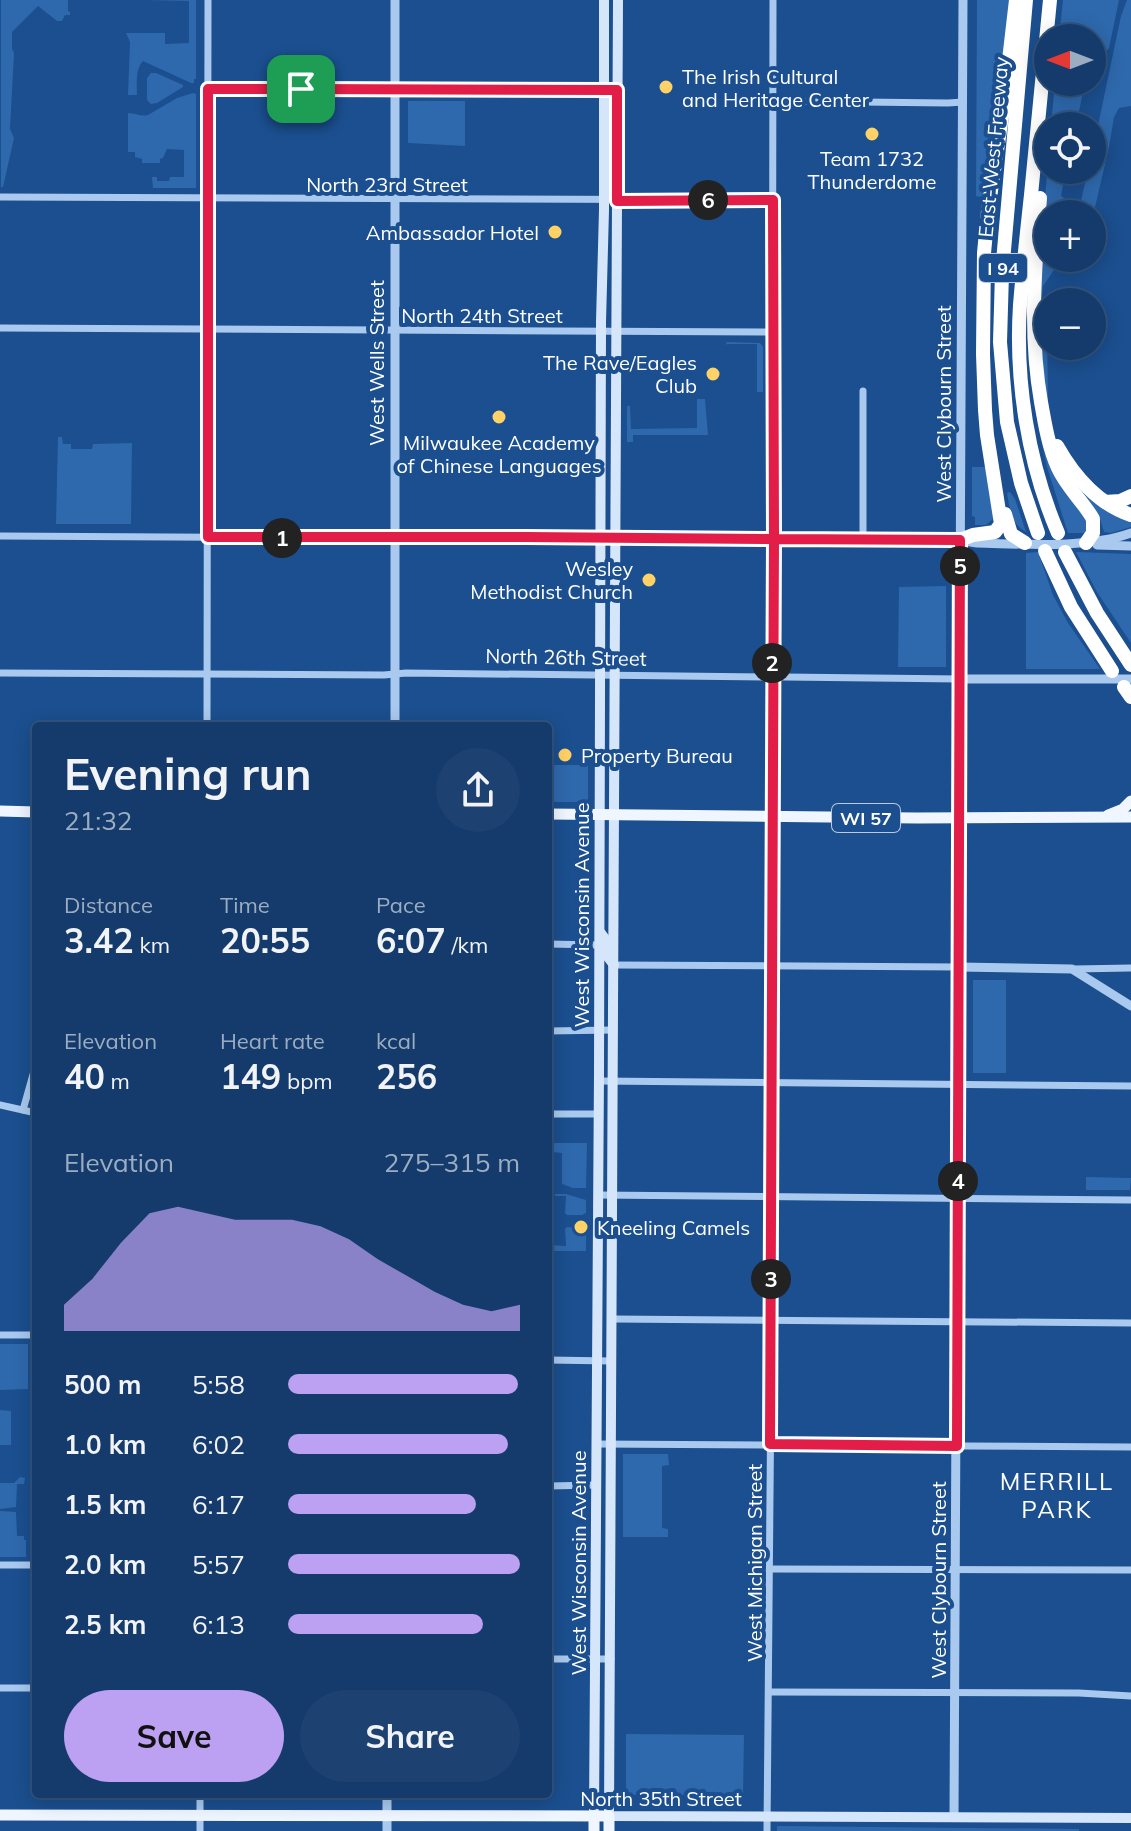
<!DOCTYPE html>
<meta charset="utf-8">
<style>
:root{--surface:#143b6b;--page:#1d4271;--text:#f1f3f6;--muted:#9dadc1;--line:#33557e;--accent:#bca0f2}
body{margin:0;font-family:Mulish,sans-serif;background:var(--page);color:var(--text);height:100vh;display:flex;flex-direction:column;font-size:30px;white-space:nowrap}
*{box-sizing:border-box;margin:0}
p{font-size:26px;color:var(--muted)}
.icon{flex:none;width:44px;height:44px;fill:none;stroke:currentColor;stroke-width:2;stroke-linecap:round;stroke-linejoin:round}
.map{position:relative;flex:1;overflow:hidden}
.sheet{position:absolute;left:32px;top:722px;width:520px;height:1076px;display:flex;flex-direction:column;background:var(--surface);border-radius:8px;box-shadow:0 4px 20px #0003,0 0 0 2px var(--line)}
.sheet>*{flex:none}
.needle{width:52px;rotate:270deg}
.controls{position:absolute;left:1034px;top:24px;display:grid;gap:16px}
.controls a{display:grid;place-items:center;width:72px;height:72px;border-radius:50%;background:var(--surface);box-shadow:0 4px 20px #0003,0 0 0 2px var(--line);font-size:40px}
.pin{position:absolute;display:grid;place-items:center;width:68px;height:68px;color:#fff;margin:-34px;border-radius:16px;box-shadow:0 4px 12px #0006}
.km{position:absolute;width:40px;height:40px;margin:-20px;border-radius:50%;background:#222;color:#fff;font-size:22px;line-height:40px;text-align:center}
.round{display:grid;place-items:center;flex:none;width:84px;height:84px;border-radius:42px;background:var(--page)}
.overview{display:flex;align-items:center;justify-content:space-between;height:136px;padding:0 32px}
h1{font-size:44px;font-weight:700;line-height:60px}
.figures{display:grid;grid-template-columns:repeat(3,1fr);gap:12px;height:136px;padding:8px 32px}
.figures div{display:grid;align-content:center}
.figures b{font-size:34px;font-weight:700}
.figures small{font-size:22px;font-weight:400}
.figures p{font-size:22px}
.chart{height:224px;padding:16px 32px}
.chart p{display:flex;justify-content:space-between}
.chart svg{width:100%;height:144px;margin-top:8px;fill:var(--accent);opacity:.7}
.button{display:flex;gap:16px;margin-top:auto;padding:16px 32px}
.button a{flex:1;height:92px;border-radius:48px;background:var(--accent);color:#111;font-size:32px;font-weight:700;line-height:92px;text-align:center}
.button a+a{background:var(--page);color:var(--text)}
ul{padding:0 32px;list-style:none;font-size:26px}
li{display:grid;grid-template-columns:128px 96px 1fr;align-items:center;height:60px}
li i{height:20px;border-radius:10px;background:var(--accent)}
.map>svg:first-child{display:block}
.green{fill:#2e69ad}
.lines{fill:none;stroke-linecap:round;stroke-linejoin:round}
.minor{stroke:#a9c9ee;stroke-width:7}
.tertiary{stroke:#a9c9ee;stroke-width:9}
.secondary{stroke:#d6e6fa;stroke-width:10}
.primary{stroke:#f0f6ff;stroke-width:11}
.motorway{stroke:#fff;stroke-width:14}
.route-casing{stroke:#fff;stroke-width:16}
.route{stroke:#e11d48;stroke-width:10}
.poi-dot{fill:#ffd166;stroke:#1b4f8f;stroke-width:3}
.labels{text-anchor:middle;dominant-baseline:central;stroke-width:8;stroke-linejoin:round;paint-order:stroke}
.shield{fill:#1b4f8f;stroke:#bbcadd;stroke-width:2}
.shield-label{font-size:18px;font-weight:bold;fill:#fff}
.poi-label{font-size:20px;fill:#fff;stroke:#1b4f8f;text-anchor:start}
.street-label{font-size:20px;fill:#fff;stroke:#1b4f8f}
.quarter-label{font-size:24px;letter-spacing:2px;fill:#fff;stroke:#1b4f8f}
</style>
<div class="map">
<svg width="1131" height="1831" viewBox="0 0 1131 1831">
<rect width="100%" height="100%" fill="#1b4f8f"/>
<g class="green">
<path d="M1 0H68V11L70 12V15H65L62 21H57L38 6 12 32V49L14 53 10 129 14 138 3 187H1Z"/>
<path d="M146 0H196V79H194V83H191L143 61C135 69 137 84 137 95H128L130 42 126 33H165V44L189 43V1Z"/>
<path d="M977 0H1010L998 101 983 198 976 196Z"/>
<path d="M1063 0H1119L1109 48 1103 55 1093 46 1092 49V38H1059Z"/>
<path d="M1127 0H1131V106L1119 108 1114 117 1109 147 1092 220V214H1078L1088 170H1092V154L1121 16Z"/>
<path d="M151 73H156L183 85V87L157 103 151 104 147 100V78Z"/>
<path d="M1055 82H1085L1076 126H1051Z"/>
<path d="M193 93 196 94V188H153L152 177H157V181H169L170 177H184V150L167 149 163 158 160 159V163H142V159L135 157V152H128V113C135 113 142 117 148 115L177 98Z"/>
<path d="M408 101H465V146L408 143Z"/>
<path d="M1048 163V170H1066L1061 196C1068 201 1074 205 1072 214H1048V258H1059L1056 267 1043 286 1041 308 1047 327 1048 406 1042 382 1040 258Z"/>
<path d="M727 342 760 343 763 347V392H757V344H727L725 345Z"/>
<path d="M697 399H705L708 435H633V442H627V406H630L631 429 697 428Z"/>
<path d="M1039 420 1088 520 1087 533H1068L1047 467 1037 421Z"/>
<path d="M58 437H62L63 444H71V449H92L93 444 132 443 131 524H56Z"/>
<path d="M972 467H985L994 518 986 525H975V517L972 516Z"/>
<path d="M1071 476 1131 520V527L1111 533 1104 532 1099 515 1083 498Z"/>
<path d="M1010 492 1015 499 1026 532C1011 524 1010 509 1007 493Z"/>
<path d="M1038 552 1053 595 1068 623 1100 669H1026V553Z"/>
<path d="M1076 552 1131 554V643L1097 592Z"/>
<path d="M946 586V667H898L899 587Z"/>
<path d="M548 765H588V800L584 802H548Z"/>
<rect x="973" y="980" width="33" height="93"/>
<path d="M552 1143H587L586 1188H573L562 1184V1153L552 1152Z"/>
<path d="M1086 1177 1131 1178 1130 1190H1086Z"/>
<path d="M555 1194H566L586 1200V1213L582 1215H567L565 1213 566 1196H555Z"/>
<path d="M567 1227 586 1228V1251H548L550 1245 566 1246 565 1229Z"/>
<path d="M0 1344H28V1389L0 1390Z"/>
<path d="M0 1410 11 1411V1445H0Z"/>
<path d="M623 1454H668L669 1465 662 1466V1528L668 1529V1537H623Z"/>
<path d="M20 1477 25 1478 24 1484H17L16 1507 0 1509V1483H14Z"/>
<path d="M0 1511 16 1512 17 1536H24V1540H26V1557H0Z"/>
<path d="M626 1734 744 1735 743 1795H626Z"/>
<path d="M777 1826 1079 1829V1831H777Z"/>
</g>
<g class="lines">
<g class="minor">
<path d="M208 89 617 90"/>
<path d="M773 101 948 103 963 102"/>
<path d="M0 197 773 200"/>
<path d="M0 328 773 332"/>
<path d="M863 391V540"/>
<path d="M0 536 323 538 406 536 601 537 960 540"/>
<path d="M0 673 384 675 406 673 960 679"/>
<path d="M207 726 208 0"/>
<path d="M548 944 599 945"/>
<path d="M614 965 959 967"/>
<path d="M1074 969 1131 968"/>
<path d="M548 1031 614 1030"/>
<path d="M599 1081 1131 1086"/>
<path d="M0 1105 36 1113"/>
<path d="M23 1110 36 1064"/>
<path d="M548 1114H598"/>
<path d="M598 1195 1131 1200"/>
<path d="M613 1319 1131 1323"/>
<path d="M0 1335H36"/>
<path d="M548 1360 612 1361"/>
<path d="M597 1444 1131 1447"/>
<path d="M548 1486 597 1485"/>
<path d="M0 1565H36"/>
<path d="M769 1569 1131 1570"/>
<path d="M548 1659H611"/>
<path d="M0 1688H36"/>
<path d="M769 1692 1079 1693 1131 1696"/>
<path d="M200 1831V1794"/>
<path d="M767 1831 771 1384 773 0"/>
</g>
<g class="tertiary">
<path d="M964 541 977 543C1025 544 1086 549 1131 533"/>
<path d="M1097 545 1131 546"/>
<path d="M960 679H1131"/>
<path d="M395 726V0"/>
<path d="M959 967 1072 969 1131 1006"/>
<path d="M954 1817 963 0"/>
<path d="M387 1831V1794"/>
</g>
<g class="secondary">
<path d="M618 0 609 1816 1131 1818"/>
<path d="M600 932 606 940 607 956 614 965"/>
<path d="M594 1816 599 1073 601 322 604 210V0"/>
</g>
<g class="primary">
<path d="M0 811 36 812"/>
<path d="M548 814 917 818 1131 817"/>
<path d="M1108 815 1123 809 1131 801"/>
<path d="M0 1815 609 1816V1831"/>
<path d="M594 1831V1816"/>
</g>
<g class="motorway">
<path d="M1026 0 1002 273 1000 342 1007 422 1021 483 1038 533"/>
<path d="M1050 0C1044 65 1037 130 1031 195 1027 232 1023 268 1020 305 1015 381 1028 463 1058 533"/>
<path d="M1040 198C1035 267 1029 334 1041 402 1045 425 1049 448 1058 468 1067 488 1083 501 1093 519V533L1086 543"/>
<path d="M1057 446C1074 476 1098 504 1131 515"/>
<path d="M1105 502 1120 501 1131 496"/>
<path d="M1005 514 1011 534 1025 543"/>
<path d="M960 540 973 535 995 532 1001 524 987 435 985 410 983 354 984 253 988 211 1004 103 1016 0"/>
<path d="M1045 551 1071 607 1112 671"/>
<path d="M1065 552 1097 613 1131 665"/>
<path d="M1124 687 1131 697"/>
</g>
</g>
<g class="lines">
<defs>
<path id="route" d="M301 89H208V537H526L774 539 770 1444 957 1446 960 540 774 539 773 200 617 201V90L301 89"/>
</defs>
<use href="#route" class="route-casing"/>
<use href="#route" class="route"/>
</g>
<g class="poi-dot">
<circle cx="666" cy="87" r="8"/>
<circle cx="872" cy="134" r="8"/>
<circle cx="555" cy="232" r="8"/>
<circle cx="713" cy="374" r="8"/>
<circle cx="499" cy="417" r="8"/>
<circle cx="649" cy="580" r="8"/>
<circle cx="565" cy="755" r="8"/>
<circle cx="581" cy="1227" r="8"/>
</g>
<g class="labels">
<g class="shield">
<rect x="979" y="254" width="48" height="28" rx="6"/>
<rect x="832" y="804" width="68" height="28" rx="6"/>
</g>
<g class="shield-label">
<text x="1003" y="268">I 94</text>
<text x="866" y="818">WI 57</text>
</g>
<g class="poi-label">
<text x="682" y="76">The Irish Cultural<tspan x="682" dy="23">and Heritage Center</tspan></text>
<text x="872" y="158" text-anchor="middle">Team 1732<tspan x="872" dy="23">Thunderdome</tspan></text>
<text x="539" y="232" text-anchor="end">Ambassador Hotel</text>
<text x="697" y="362" text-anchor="end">The Rave/Eagles<tspan x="697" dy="23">Club</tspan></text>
<text x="499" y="442" text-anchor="middle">Milwaukee Academy<tspan x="499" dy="23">of Chinese Languages</tspan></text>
<text x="633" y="568" text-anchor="end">Wesley<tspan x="633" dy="23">Methodist Church</tspan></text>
<text x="581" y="755">Property Bureau</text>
<text x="597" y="1227">Kneeling Camels</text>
</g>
<g class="street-label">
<text transform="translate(993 147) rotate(-85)">East-West Freeway</text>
<text x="387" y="184">North 23rd Street</text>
<text x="482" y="315">North 24th Street</text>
<text transform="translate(376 363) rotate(-90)">West Wells Street</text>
<text transform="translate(943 404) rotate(-90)">West Clybourn Street</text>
<text transform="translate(566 657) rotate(1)">North 26th Street</text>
<text transform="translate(581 915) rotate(-90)">West Wisconsin Avenue</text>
<text transform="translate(578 1563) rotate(-90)">West Wisconsin Avenue</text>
<text transform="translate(754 1563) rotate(-90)">West Michigan Street</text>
<text transform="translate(938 1580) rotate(-90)">West Clybourn Street</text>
<text x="661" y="1798">North 35th Street</text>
</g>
<g class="quarter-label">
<text x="1057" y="1481">MERRILL<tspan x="1057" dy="28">PARK</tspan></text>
</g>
</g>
</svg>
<div class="controls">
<a><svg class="needle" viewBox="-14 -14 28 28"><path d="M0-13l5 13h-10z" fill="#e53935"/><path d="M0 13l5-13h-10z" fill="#9dadc1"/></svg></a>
<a><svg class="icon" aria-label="locate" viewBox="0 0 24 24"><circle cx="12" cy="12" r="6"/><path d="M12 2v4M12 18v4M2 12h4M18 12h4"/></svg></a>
<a>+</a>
<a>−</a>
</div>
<div class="pin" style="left:301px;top:89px;background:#1e9e55"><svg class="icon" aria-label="arrive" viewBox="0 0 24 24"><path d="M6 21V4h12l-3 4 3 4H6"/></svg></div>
<b class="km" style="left:282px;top:538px">1</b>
<b class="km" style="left:772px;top:663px">2</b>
<b class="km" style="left:771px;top:1279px">3</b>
<b class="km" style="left:958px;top:1181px">4</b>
<b class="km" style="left:960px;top:566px">5</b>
<b class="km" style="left:708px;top:200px">6</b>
<section class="sheet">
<div class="overview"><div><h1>Evening run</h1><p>21:32</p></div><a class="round"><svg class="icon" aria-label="share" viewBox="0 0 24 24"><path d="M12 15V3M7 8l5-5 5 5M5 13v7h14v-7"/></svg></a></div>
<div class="figures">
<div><p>Distance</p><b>3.42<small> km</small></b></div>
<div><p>Time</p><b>20:55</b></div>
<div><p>Pace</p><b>6:07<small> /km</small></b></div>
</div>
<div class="figures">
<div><p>Elevation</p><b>40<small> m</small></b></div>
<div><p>Heart rate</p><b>149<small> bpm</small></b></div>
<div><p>kcal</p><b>256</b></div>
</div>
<div class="chart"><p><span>Elevation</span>275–315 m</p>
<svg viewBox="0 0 160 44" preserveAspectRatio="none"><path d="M0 44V36L10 28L20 17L30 8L40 6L50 8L60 10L70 10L80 10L90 12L100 16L110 22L120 27L130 32L140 36L150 38L160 36V44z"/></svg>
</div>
<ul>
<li><b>500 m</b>5:58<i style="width:99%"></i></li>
<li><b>1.0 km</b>6:02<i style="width:95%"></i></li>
<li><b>1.5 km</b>6:17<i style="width:81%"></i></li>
<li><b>2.0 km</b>5:57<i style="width:100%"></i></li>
<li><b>2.5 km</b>6:13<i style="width:84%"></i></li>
</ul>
<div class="button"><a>Save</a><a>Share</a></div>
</section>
</div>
